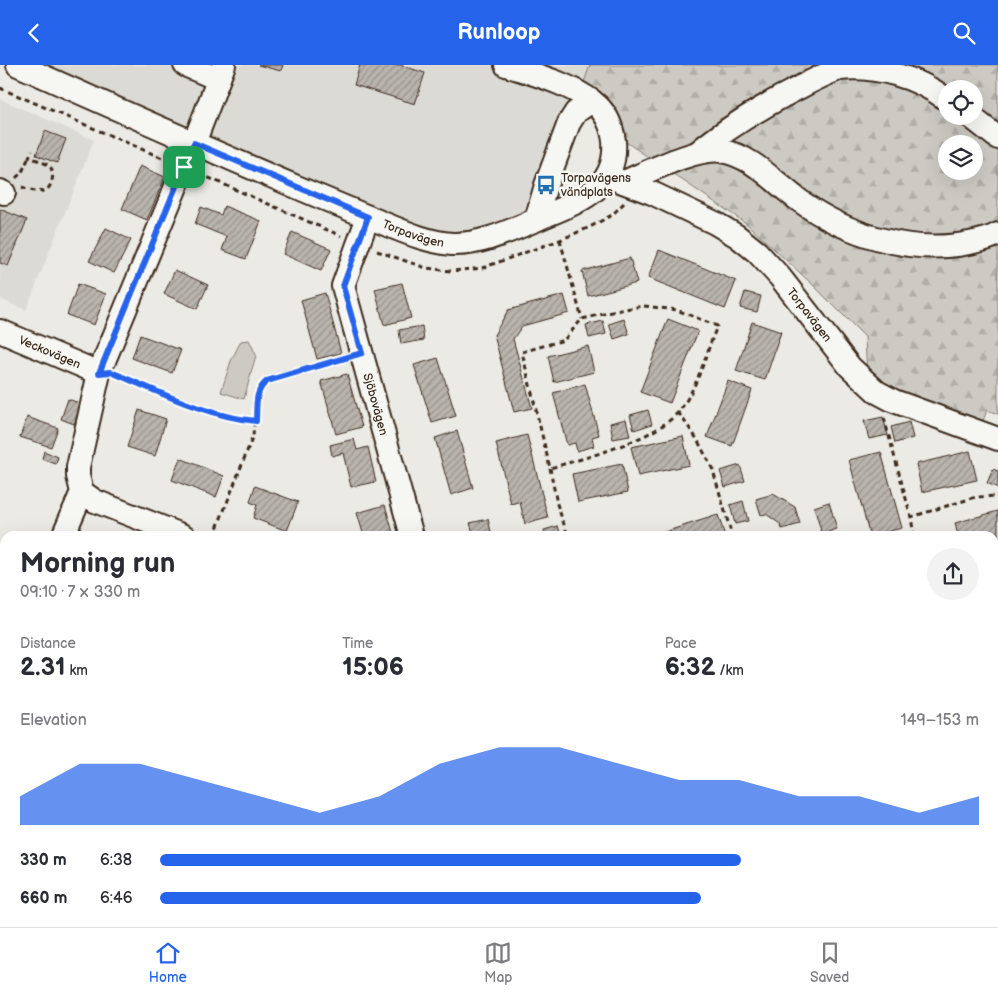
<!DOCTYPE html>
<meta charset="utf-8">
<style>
:root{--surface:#fff;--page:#f2f2f3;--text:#2b2b33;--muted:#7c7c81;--line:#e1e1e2;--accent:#2563eb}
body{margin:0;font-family:"Balsamiq Sans",sans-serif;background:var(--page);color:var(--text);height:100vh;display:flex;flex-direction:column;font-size:19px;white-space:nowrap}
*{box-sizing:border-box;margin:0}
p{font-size:16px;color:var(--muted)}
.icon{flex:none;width:28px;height:28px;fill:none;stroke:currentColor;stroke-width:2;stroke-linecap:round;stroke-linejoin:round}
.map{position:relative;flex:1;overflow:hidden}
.panel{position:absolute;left:0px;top:466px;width:999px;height:396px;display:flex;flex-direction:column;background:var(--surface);border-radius:15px 15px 0 0;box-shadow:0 5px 20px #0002}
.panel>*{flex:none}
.tools{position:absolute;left:938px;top:15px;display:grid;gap:10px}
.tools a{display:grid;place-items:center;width:45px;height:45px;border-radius:50%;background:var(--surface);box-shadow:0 5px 20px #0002;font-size:25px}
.pin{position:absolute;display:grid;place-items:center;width:42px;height:42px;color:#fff;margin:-21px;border-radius:10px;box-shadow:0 2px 8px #0006}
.round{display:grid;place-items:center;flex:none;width:52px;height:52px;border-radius:26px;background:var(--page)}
.headline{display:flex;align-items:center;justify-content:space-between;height:85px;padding:0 20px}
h1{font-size:28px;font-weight:600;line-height:38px}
.stats{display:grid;grid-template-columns:repeat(3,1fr);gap:8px;height:85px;padding:5px 20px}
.stats div{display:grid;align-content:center}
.stats b{font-size:25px;font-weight:600}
.stats small{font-size:14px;font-weight:400}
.stats p{font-size:14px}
.chart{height:140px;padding:10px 20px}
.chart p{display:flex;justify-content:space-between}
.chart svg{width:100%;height:90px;margin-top:5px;fill:var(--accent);opacity:.7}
ul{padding:0 20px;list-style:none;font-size:16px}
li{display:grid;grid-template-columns:80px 60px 1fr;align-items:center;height:38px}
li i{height:12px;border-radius:6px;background:var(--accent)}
header{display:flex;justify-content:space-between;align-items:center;height:65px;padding:0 20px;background:var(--accent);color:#fff;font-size:22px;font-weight:600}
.dock{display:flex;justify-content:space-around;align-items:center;height:70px;border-top:1px solid var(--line);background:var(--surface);font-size:14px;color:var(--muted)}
.dock a{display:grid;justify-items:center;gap:2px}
.dock .on{color:var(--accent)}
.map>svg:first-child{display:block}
.built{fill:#dcdad4}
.forest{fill:url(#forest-firs);stroke:#847a71;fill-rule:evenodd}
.green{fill:#cdcac4;stroke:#847a71}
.building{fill:url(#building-hatch);stroke:#3b2a1e}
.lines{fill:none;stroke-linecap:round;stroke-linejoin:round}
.minor-casing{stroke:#3b2a1e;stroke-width:26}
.path{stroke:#3b2a1e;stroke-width:3;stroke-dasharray:5 4;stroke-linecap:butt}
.minor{stroke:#f6f6f2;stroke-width:22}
.route-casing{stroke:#fff;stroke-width:10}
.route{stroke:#2563eb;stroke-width:6}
.labels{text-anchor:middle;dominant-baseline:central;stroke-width:5;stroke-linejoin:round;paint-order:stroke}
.poi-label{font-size:12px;fill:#3b2a1e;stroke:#f6f6f2;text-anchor:start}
.street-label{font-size:12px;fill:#3b2a1e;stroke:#f6f6f2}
</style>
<header><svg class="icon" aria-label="back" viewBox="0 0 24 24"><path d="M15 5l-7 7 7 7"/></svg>Runloop<svg class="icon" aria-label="search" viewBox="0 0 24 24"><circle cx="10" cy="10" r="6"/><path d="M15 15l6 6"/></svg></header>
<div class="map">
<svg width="998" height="862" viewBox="0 0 998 862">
<defs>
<pattern id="forest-firs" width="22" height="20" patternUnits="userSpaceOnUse" patternTransform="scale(1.25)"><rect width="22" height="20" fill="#cdcac4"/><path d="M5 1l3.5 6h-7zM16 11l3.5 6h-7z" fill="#b1aea8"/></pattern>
<pattern id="building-hatch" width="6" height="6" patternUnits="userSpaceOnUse" patternTransform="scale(1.25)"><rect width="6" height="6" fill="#bab4ae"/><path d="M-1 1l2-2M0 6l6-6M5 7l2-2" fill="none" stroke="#98938d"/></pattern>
</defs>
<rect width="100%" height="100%" fill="#ebeae5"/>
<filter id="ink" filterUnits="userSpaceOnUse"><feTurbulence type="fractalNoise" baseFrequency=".02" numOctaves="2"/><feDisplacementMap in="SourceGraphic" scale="10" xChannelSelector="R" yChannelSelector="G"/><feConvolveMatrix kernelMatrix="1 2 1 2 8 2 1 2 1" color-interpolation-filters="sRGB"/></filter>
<g filter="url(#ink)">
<g class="built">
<path d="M21 0H590L535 159 439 181Z"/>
<path d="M0 34 94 75 26 245 0 234Z"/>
</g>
<g class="forest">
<path d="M590 0H998V349L987 345 980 364 867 311 865 272 812 219 747 159 620 73 579 32ZM946 24H974V51H946ZM946 79H974V106H946Z"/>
<path d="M994 647 998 649V862H639V858H994Z"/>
<path d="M324 858H557L538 862H322Z"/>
</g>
<g class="green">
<path d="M249 275 256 290 244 334 221 327 231 296 241 276Z"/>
<path d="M639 858H885L899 862H639Z"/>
</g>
<g class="building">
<path d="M258 0H283L281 6Z"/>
<path d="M360 0H400L425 8 415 39 354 20Z"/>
<path d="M45 66 66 74 57 98 36 90Z"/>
<path d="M140 101 165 112 147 155 122 144Z"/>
<path d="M224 141 261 156 246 194 222 185 227 172 195 159 201 142 221 150Z"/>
<path d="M0 144 27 155 8 201 0 198Z"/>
<path d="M106 163 131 175 114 208 89 196Z"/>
<path d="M292 167 331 184 321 206 283 189Z"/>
<path d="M659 185 736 216 725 244 648 213Z"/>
<path d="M630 193 637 218 588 231 582 206Z"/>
<path d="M175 205 208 220 197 244 164 229Z"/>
<path d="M402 218 411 253 384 260 375 224Z"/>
<path d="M78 219 106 229 94 260 67 250Z"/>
<path d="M745 227 761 231 757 247 740 243Z"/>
<path d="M325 228 341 288 317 294 301 235Z"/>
<path d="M564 230 569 248 522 261 513 274 532 343 514 347 494 270 508 245Z"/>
<path d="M624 254 629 269 614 274 609 259Z"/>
<path d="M668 254 698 266 670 338 640 327Z"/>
<path d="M603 256 606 269 589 273 586 260Z"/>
<path d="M752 257 781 267 765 315 736 306Z"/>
<path d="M422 261 424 275 401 279 399 265Z"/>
<path d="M140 270 181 285 172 308 132 293Z"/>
<path d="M588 281 594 307 554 317 548 291Z"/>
<path d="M438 293 456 351 432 358 414 300Z"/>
<path d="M347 309 362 362 336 369 321 316Z"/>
<path d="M728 316 752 325 732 381 707 372Z"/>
<path d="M585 319 599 370 592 372 594 381 577 386 575 378 567 380 553 328Z"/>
<path d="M68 334 82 339 74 359 61 354Z"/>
<path d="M139 345 166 354 155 391 127 382Z"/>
<path d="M648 345 652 359 634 365 630 350Z"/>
<path d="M27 352 58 363 51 382 20 372Z"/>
<path d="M883 352 888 370 869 374 864 356Z"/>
<path d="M626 354 630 371 613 374 610 358Z"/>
<path d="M909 357 913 373 895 378 891 362Z"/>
<path d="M457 366 473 423 451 430 435 373Z"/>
<path d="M527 370 548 453 525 459 520 437 511 439 496 378Z"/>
<path d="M683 371 689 400 638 411 631 382Z"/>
<path d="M354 374 357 385 368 382 376 417 351 422 343 388 332 391 330 380Z"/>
<path d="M44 386 58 392 56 399 42 394Z"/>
<path d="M970 386 977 415 922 427 916 399Z"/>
<path d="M881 387 902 463 870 471 849 395Z"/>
<path d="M180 393 224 411 216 432 172 415Z"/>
<path d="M622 399 628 427 578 437 572 409Z"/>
<path d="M740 400 745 416 725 422 720 406Z"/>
<path d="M993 404 998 406V423L987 418Z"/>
<path d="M255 421 298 437 287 466 253 453 257 440 250 437Z"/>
<path d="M773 429 795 442 800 459 782 464 780 459 766 449 761 450 756 434Z"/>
<path d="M743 436 748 456 735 459 730 440Z"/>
<path d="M829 437 837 464 822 469 814 442Z"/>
<path d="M385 440 394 471H364L357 448Z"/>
<path d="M998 446V478L994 479V471H958L955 458Z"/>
<path d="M718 450 725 471H658V469Z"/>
<path d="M488 454 492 471H474L470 458Z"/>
<path d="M558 461 561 471H545L544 465Z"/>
<path d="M994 533 998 534V562L994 560Z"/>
</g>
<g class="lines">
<defs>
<g id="minor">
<path id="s1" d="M18 0C116 44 214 87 313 129 337 139 361 149 385 159 407 168 428 177 452 179 482 180 511 165 538 154 575 138 618 126 614 76 612 60 605 46 593 37 568 18 536 10 506 0"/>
<path d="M185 0 218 14"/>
<path d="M970 51 998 73"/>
<path d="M697 88C724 65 752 48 783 31 801 22 819 11 839 4 876 0 917 12 946 34"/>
<path id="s2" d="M607 111 652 128 715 158 737 171 757 187 780 212 850 302 877 327 894 336 998 374"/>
<path d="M624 117C648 107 697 82 721 86 752 90 776 119 800 136 847 170 912 190 969 178 979 176 990 174 998 169"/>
<path d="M0 126 4 128"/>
<path id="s3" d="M368 152 343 221 412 471"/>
<path d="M536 155 546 120 569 58 576 47 592 36"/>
<path id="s4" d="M0 266 99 308"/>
<path d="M82 427 95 436 184 471"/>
<path d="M63 471 82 427 78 411V402L99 308 194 78 224 0"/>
<path d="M0 686 5 687"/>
</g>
</defs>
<use href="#minor" class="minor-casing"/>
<g class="path">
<path d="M0 23 167 95"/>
<path d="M200 109 341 171"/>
<path d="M16 113 22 107 29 92"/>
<path d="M22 122C32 126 49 132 52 115 53 112 53 107 51 103 46 97 36 95 29 92L32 85"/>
<path d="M560 175 582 254"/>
<path d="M377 186 426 203 451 206 482 203 560 175 590 162 612 150 624 138"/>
<path d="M644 241 677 245 717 261C706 289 698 321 680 345 658 374 585 393 550 403L522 287 564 275 582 254 625 244Z"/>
<path d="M119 310C162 328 208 352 256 356"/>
<path d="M678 347 697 374 713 405 732 471"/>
<path d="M884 353 911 452"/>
<path d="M550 403 557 439 568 471"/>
<path d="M214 471 253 371 257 327C260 322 263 318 268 316 288 306 322 300 344 293"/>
<path d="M914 471 911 452 976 432 998 431"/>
<path d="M994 579 998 580"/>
</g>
<use href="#minor" class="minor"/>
</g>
</g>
<g class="lines" filter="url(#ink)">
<defs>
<path id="route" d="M194 78 368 152 343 221 362 288 267 316C254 327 257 340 256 356 207 352 155 325 111 307L99 308Z"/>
</defs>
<use href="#route" class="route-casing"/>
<use href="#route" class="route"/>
</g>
<defs>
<symbol id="bus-bare" viewBox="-9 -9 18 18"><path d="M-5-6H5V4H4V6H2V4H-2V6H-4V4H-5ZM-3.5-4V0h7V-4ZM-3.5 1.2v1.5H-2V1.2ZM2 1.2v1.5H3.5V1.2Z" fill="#1f6fb2" stroke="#f6f6f2" stroke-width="2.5" paint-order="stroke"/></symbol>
</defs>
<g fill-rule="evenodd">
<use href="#bus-bare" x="532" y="106" width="28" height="28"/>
</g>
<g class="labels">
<g class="poi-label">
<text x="561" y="113">Torpavägens<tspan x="561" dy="14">vändplats</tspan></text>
</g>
<g class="street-label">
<text stroke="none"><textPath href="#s1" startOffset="430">Torpavägen</textPath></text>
<text stroke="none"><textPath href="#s2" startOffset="251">Torpavägen</textPath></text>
<text stroke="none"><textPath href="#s4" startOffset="54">Veckovägen</textPath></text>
<text stroke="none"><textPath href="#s3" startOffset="196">Sjöbovägen</textPath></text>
</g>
</g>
</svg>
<div class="tools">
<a><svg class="icon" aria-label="locate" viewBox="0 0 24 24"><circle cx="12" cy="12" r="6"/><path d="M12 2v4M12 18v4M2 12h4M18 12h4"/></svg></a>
<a><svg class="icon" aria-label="layers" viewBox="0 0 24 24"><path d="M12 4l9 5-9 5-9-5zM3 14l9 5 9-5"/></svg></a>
</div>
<div class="pin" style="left:184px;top:102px;background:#1e9e55"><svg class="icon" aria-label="arrive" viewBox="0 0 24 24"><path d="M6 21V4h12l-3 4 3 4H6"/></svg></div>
<section class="panel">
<div class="headline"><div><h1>Morning run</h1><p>09:10 · 7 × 330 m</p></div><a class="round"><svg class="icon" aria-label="share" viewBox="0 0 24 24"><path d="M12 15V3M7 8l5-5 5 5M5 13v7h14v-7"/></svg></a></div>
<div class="stats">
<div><p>Distance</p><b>2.31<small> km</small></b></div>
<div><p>Time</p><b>15:06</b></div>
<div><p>Pace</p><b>6:32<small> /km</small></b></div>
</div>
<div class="chart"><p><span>Elevation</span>149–153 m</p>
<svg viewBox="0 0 160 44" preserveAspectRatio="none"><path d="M0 44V30L10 14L20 14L30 22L40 30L50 38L60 30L70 14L80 6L90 6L100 14L110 22L120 22L130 30L140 30L150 38L160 30V44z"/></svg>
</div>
<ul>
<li><b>330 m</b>6:38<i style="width:71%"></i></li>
<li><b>660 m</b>6:46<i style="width:66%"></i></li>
</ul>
</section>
</div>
<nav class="dock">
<a class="on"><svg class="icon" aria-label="home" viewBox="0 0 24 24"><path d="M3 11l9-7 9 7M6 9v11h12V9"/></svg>Home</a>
<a><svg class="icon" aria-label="map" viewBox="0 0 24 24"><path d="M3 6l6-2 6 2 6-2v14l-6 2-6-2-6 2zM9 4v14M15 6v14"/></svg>Map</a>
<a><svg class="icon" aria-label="saved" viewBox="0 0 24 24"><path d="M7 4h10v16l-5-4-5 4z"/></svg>Saved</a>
</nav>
